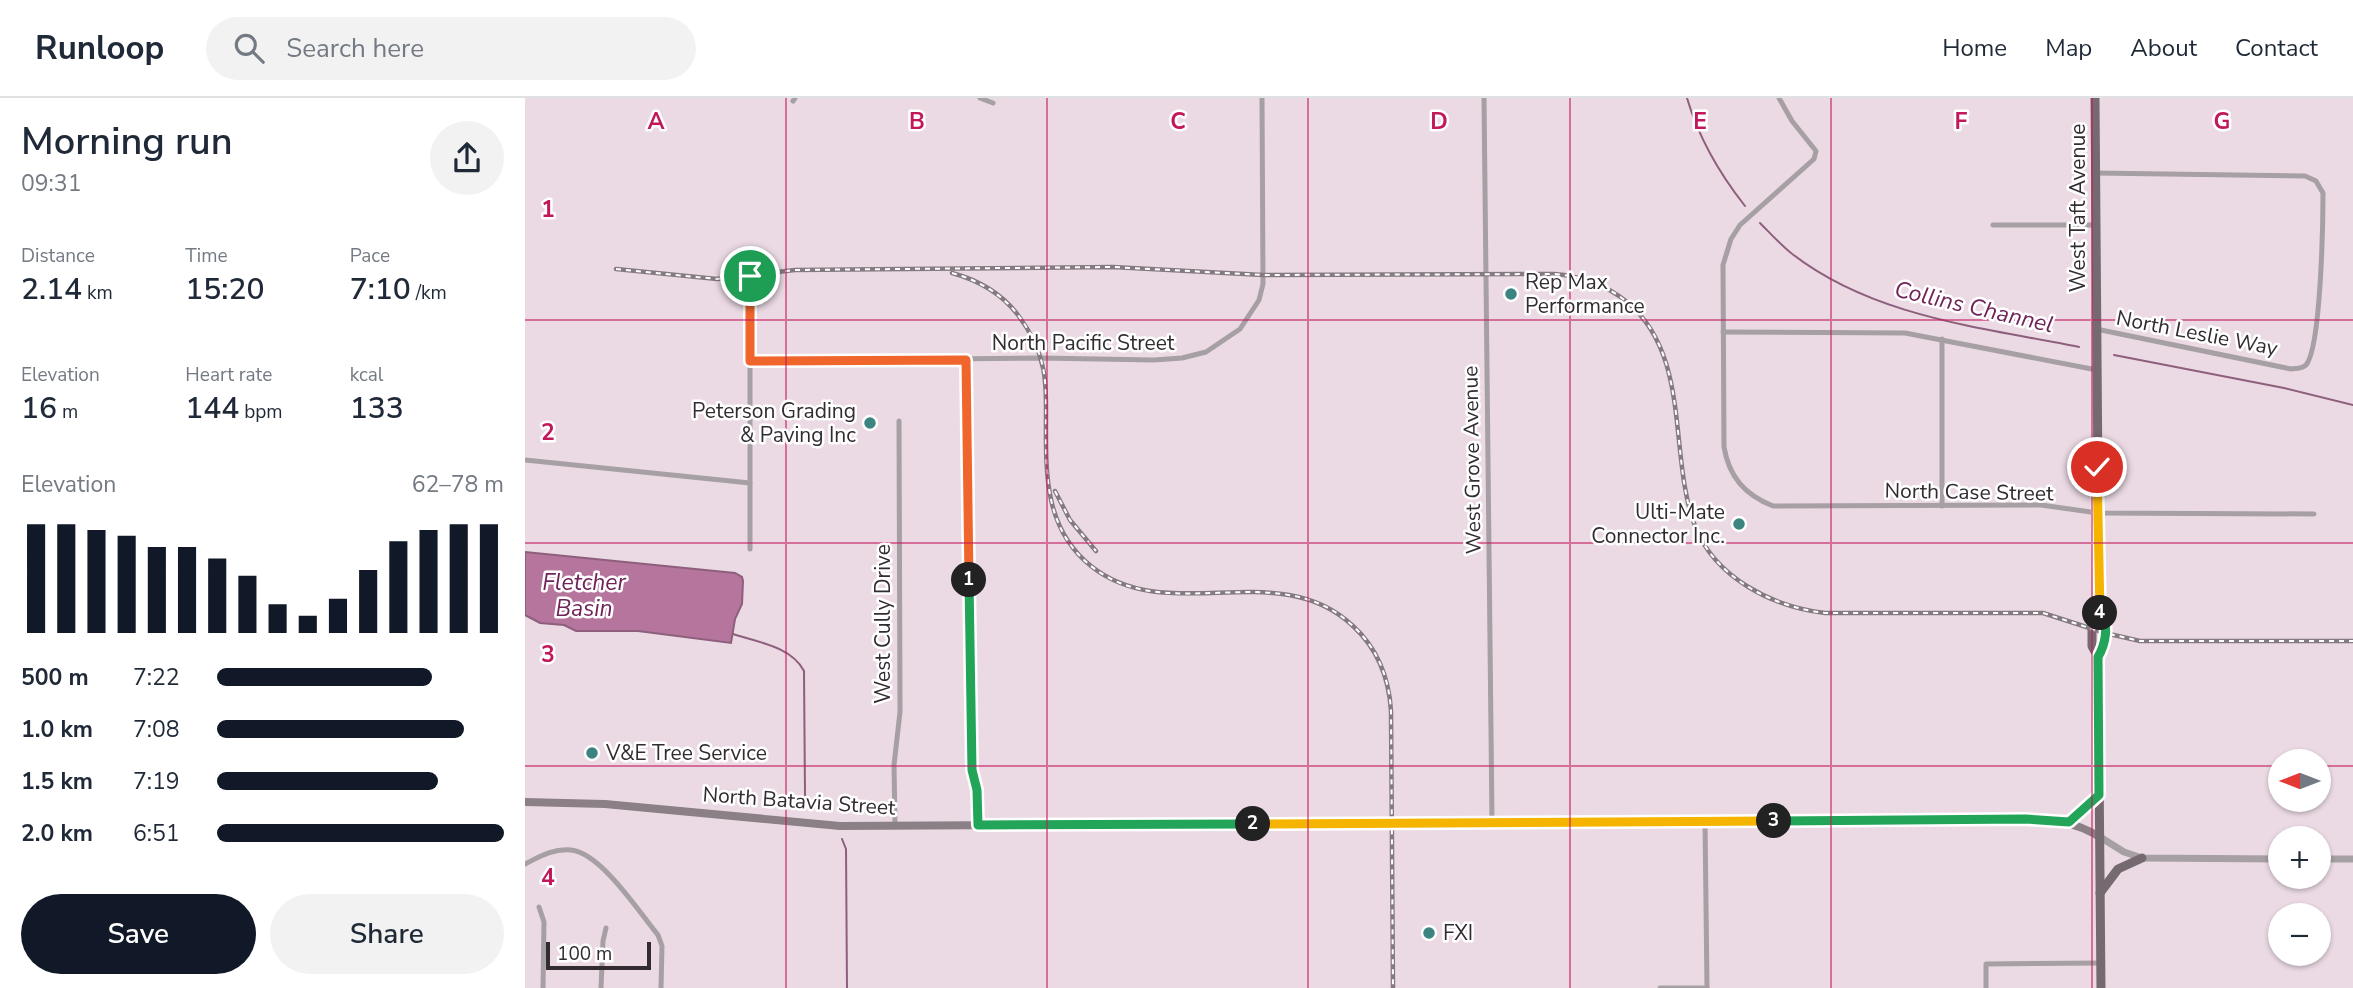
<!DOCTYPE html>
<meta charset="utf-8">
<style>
:root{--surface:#fff;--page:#f2f2f3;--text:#1f2937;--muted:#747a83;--line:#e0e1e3;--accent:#111827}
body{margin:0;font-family:"Nunito Sans",sans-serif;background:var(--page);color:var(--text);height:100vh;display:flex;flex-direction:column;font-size:26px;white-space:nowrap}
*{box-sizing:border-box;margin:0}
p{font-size:23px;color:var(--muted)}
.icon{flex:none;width:38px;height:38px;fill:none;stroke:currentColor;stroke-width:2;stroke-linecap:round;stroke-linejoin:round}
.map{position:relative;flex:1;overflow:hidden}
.side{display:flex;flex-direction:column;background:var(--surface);width:525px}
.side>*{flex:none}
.needle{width:46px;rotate:270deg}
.tools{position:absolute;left:1743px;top:651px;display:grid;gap:14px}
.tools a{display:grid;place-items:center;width:63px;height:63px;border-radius:50%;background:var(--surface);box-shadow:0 2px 5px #0004;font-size:35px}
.scale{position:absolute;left:21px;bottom:18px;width:105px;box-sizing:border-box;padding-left:7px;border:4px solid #322c30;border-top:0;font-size:19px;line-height:24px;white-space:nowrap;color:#322c30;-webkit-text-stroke:5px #fff;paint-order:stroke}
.pin{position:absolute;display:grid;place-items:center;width:60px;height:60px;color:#fff;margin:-30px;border:4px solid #fff;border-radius:50%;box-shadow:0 2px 7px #0007}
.km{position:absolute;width:35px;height:35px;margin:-18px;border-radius:50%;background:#222;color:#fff;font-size:19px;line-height:35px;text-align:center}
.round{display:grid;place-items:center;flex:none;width:74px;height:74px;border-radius:37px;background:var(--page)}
.headline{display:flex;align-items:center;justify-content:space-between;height:119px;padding:0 21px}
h1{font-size:38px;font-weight:600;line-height:52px}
.figures{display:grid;grid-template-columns:repeat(3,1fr);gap:10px;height:119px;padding:7px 21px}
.figures div{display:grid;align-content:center}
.figures b{font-size:30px;font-weight:600}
.figures small{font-size:19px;font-weight:400}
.figures p{font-size:19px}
.chart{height:196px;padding:14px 21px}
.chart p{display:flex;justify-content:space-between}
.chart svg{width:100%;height:126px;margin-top:7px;stroke:var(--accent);stroke-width:6}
.button{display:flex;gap:14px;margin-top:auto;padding:14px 21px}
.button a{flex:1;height:80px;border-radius:42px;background:var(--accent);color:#fff;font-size:28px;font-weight:600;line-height:80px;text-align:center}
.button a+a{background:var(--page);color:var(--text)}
ul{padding:0 21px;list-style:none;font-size:23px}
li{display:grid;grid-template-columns:112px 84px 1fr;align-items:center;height:52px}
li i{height:18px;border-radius:9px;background:var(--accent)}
header{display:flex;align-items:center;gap:42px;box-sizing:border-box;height:98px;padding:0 35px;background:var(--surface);border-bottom:2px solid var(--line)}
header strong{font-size:33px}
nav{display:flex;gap:38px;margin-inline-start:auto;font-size:24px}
.search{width:490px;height:63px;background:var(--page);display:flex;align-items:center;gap:18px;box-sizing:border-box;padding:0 24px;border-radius:38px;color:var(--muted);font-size:26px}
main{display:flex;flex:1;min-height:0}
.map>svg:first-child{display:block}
.water{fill:#b5759d;stroke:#8e5f7c;stroke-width:2}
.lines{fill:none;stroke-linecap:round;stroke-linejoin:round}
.stream{stroke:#8e5f7c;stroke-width:2}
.minor{stroke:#a69fa3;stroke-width:5}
.tertiary{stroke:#a69fa3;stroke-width:7}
.secondary{stroke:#8b8086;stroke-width:8}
.primary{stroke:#766a71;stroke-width:9}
.rail-casing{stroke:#857a81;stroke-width:4.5}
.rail{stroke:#fff;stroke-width:2;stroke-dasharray:5;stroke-linecap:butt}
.split-1-casing{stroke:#fff;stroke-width:14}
.split-2-casing{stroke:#fff;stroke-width:14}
.split-3-casing{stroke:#fff;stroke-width:14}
.split-4-casing{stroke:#fff;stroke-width:14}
.split-5-casing{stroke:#fff;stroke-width:14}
.split-1{stroke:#f0652b;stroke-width:9}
.split-2{stroke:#22a559;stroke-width:9}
.split-3{stroke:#f5b400;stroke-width:9}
.split-4{stroke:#22a559;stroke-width:9}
.split-5{stroke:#f5b400;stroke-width:9}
.grid{fill:none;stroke:#c2185b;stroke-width:2;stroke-opacity:0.55}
.poi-dot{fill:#3b8481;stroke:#fff;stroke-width:2.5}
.labels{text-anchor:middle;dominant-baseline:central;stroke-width:5;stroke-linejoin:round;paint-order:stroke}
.street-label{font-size:21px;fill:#322c30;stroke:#fff}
.poi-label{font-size:21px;fill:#322c30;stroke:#fff;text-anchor:start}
.water-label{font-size:23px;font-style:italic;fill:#702358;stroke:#fff}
.grid-label{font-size:23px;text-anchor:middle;font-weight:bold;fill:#c2185b;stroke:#fff;stroke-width:5;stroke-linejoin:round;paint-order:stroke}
</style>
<header>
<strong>Runloop</strong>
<div class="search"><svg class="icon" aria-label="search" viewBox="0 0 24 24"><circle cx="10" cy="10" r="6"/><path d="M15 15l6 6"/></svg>Search here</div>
<nav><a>Home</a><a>Map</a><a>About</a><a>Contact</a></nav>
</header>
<main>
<section class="side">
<div class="headline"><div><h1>Morning run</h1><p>09:31</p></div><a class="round"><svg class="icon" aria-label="share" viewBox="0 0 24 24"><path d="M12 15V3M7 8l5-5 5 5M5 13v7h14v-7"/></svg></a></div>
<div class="figures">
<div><p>Distance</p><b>2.14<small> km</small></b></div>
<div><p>Time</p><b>15:20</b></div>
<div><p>Pace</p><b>7:10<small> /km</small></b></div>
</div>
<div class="figures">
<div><p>Elevation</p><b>16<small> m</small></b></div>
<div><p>Heart rate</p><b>144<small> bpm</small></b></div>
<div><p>kcal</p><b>133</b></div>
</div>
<div class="chart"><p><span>Elevation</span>62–78 m</p>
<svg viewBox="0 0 160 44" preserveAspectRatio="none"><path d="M5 44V6M15 44V6M25 44V8M35 44V10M45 44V14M55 44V14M65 44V18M75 44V24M85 44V34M95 44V38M105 44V32M115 44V22M125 44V12M135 44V8M145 44V6M155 44V6"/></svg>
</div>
<ul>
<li><b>500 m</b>7:22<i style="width:75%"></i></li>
<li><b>1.0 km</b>7:08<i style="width:86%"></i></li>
<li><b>1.5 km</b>7:19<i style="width:77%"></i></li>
<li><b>2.0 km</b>6:51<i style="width:100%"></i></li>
</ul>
<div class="button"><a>Save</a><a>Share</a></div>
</section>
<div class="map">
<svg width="1828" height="890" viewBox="0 0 1828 890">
<rect width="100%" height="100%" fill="#ebdae4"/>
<path class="water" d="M0 454 210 475 217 479 218 483 217 506 210 521 206 545 113 533H51L39 527 15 525 0 517Z"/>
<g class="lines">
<g class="stream">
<path d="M1162 0C1174 41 1194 75 1220 108"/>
<path d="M1235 125C1245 135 1255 146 1266 155 1348 219 1455 229 1554 249"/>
<path d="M1589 257 1759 290 1828 307"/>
<path d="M208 536C231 544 266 548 279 573L280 697 284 710"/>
<path d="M317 741 321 751 322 890"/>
</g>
<g class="minor">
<path d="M455 0 468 5"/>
<path d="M959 0 967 724"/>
<path d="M1254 0 1267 23 1291 53 1289 61 1215 127 1206 141 1198 167 1199 349C1204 379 1220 397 1248 408L1516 407 1573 415 1789 416"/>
<path d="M268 3 270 0"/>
<path d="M1570 75 1780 78 1791 83 1798 95C1798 123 1796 250 1781 267 1777 271 1772 270 1766 271L1571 231"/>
<path d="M1468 127H1570"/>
<path d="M1198 234 1380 235 1572 272"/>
<path d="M1417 241V408"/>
<path d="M441 262 447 672 452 692 453 728"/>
<path d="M225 263 516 260 629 262 657 260 681 254 715 231 734 202 738 186 737 0"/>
<path d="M0 362 225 385"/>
<path d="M225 451V155"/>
<path d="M1180 723 1182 890"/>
<path d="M370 727 369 667 375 614 374 323"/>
<path d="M0 766C14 759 29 750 46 752 76 755 114 814 133 837L137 848 136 890"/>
<path d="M14 809 19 824 18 890"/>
<path d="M76 890 78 843 81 830"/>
<path d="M1135 890H1182"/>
<path d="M1461 890V866L1576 865"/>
</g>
<g class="tertiary">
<path d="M1575 739 1599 754 1617 760 1755 761"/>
<path d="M1794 761H1828"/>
</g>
<path class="secondary" d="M0 704 80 706 315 728 1500 721C1530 722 1548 723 1575 739"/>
<g class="primary">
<path d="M1570 0 1574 513C1584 526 1581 546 1573 559L1576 890"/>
<path d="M1573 559 1567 548V520L1574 513"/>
<path d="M1544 724 1574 697"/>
<path d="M1575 795 1593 771 1617 760"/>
</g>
<defs>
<g id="rail">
<path d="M91 171 192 181 270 172 588 169 738 177 1029 176C1057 178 1081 187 1102 204 1167 258 1143 357 1170 428 1190 480 1248 509 1300 515H1518L1580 535 1615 543H1828"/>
<path d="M427 175C453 182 477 196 493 217 505 233 514 250 518 270 521 283 521 298 521 312 521 370 517 429 566 468 643 530 753 457 828 528 853 551 864 580 866 613L868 890"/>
<path d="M530 393 545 422 571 453"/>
</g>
</defs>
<use href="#rail" class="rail-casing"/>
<use href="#rail" class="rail"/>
</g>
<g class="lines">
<defs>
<path id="split-1" d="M225 178V263L441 262 444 482"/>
<path id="split-2" d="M444 482 447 672 452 692 453 727 728 726"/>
<path id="split-3" d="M728 726 1249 723"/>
<path id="split-4" d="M1249 723 1500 721 1544 724 1574 697 1573 559C1580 547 1585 527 1575 515"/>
<path id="split-5" d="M1572 369 1575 515"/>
</defs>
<use href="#split-1" class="split-1-casing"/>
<use href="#split-2" class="split-2-casing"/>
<use href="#split-3" class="split-3-casing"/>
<use href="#split-4" class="split-4-casing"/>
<use href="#split-5" class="split-5-casing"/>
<use href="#split-1" class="split-1"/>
<use href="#split-2" class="split-2"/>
<use href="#split-3" class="split-3"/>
<use href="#split-4" class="split-4"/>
<use href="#split-5" class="split-5"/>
</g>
<path class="grid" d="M261 0V890M522 0V890M783 0V890M1045 0V890M1306 0V890M1567 0V890M0 222H1828M0 445H1828M0 668H1755M1794 668H1828"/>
<g class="poi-dot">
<circle cx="986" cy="196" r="7"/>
<circle cx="345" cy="325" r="7"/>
<circle cx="1214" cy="426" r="7"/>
<circle cx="67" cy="655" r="7"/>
<circle cx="904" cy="835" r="7"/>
</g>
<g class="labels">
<g class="street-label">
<text transform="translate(1553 110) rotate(-90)">West Taft Avenue</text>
<text transform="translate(1672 235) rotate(11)">North Leslie Way</text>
<text x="558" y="245">North Pacific Street</text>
<text transform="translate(947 362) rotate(-91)">West Grove Avenue</text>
<text transform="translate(1444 394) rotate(1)">North Case Street</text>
<text transform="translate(358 526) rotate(-90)">West Cully Drive</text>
<text transform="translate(274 703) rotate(4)">North Batavia Street</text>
</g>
<g class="poi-label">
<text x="1000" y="184">Rep Max<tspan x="1000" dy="24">Performance</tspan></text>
<text x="331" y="313" text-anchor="end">Peterson Grading<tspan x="331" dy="24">&amp; Paving Inc</tspan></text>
<text x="1200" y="414" text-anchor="end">Ulti-Mate<tspan x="1200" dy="24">Connector Inc.</tspan></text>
<text x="81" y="655">V&amp;E Tree Service</text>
<text x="918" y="835">FXI</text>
</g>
<g class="water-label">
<text transform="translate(1449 209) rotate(13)">Collins Channel</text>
<text x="59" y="484">Fletcher<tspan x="59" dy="26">Basin</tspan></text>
</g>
</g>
<g class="grid-label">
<text x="131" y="31">A</text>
<text x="392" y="31">B</text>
<text x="653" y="31">C</text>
<text x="914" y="31">D</text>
<text x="1175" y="31">E</text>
<text x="1436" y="31">F</text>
<text x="1697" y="31">G</text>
<text x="23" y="119">1</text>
<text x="23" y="342">2</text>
<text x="23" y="564">3</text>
<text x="23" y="787">4</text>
</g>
</svg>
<div class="tools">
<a><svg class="needle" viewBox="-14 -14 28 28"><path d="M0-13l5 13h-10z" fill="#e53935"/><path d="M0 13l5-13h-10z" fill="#747a83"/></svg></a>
<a>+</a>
<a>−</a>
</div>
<div class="scale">100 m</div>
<div class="pin" style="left:225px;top:178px;background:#1e9e55"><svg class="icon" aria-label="arrive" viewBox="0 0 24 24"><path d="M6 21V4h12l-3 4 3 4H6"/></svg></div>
<div class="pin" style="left:1572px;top:369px;background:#d93025"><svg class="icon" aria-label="check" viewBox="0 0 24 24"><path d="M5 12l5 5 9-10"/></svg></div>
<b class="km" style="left:444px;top:482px">1</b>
<b class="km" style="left:728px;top:726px">2</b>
<b class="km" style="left:1249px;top:723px">3</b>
<b class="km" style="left:1575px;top:515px">4</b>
</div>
</main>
